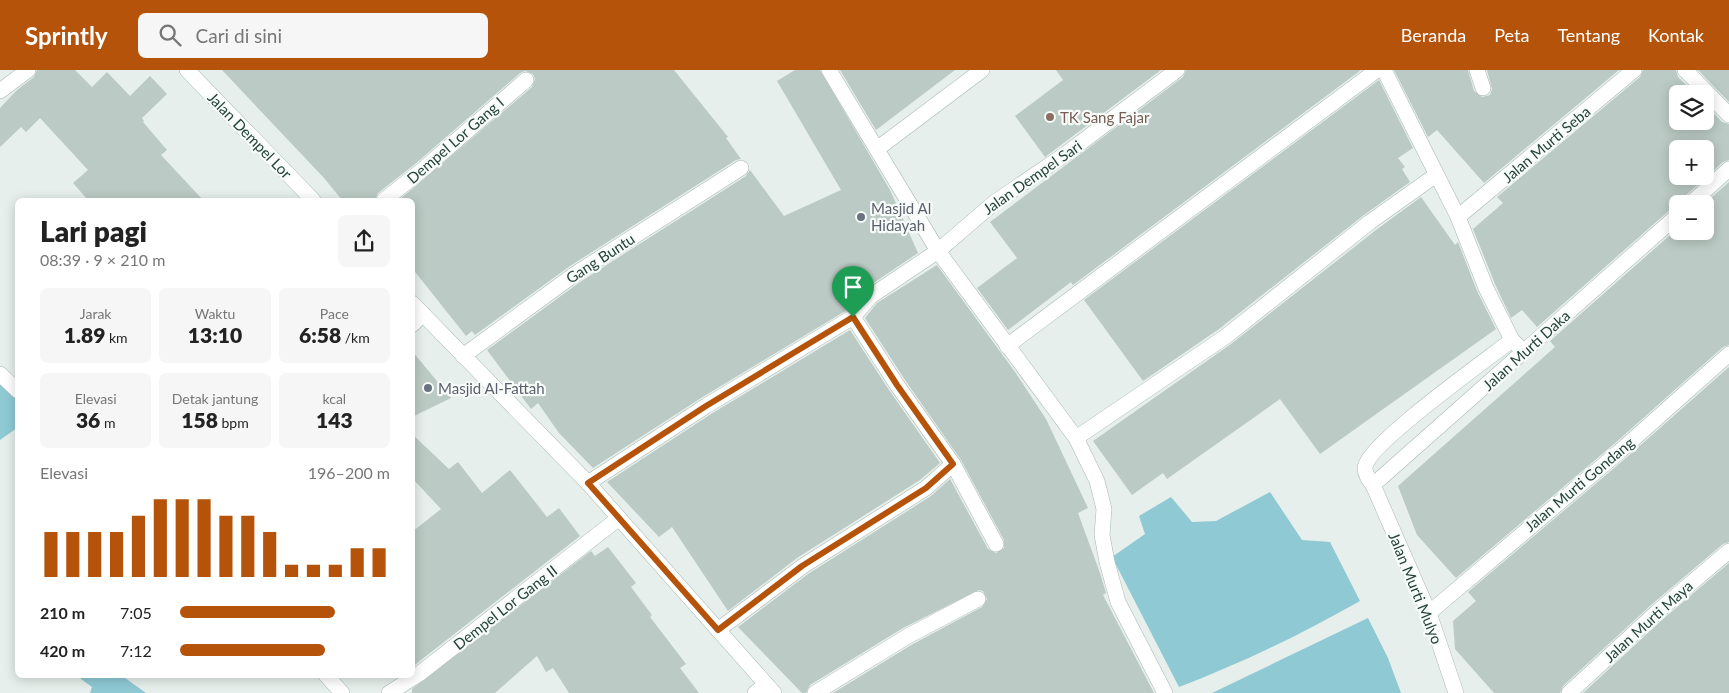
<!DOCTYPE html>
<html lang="id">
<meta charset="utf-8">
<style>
:root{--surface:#fff;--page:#f6f6f6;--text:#222;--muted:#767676;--accent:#b45309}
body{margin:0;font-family:Lato,sans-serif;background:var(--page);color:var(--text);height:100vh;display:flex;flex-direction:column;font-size:19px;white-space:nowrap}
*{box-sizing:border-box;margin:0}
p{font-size:16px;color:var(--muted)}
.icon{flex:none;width:28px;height:28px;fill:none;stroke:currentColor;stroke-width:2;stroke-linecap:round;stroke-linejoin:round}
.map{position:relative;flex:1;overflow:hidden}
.side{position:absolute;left:15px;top:128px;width:400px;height:480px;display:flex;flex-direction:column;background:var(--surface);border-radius:8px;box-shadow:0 2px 12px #0003}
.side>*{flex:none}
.tools{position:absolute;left:1669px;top:15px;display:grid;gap:10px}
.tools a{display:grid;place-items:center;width:45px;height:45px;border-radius:8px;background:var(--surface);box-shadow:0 2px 12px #0003;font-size:25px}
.pin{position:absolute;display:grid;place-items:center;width:42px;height:42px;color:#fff;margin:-51px -21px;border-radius:50% 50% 50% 0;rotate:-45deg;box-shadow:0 0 5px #0007}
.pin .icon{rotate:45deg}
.round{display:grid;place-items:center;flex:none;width:52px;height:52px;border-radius:8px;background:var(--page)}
.overview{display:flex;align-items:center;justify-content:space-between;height:85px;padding:0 25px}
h1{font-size:28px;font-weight:800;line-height:38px}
.figures{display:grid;grid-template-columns:repeat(3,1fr);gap:8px;height:85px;padding:5px 25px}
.figures div{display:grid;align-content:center;border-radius:8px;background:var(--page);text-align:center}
.figures b{font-size:21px;font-weight:800}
.figures small{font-size:14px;font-weight:400}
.figures p{font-size:14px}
.chart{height:140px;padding:10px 25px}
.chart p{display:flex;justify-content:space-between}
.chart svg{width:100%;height:90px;margin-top:5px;stroke:var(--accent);stroke-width:6}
ul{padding:0 25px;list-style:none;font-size:16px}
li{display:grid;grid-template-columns:80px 60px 1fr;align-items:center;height:38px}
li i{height:12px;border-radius:6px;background:var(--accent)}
header{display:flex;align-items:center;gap:30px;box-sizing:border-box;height:70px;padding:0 25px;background:var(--accent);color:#fff}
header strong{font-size:24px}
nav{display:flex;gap:28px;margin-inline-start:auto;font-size:18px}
.search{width:350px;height:45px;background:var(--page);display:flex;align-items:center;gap:12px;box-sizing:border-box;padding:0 18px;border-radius:8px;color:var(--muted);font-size:19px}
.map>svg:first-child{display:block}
.water{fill:#8ec9d4}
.building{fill:#bbcac4;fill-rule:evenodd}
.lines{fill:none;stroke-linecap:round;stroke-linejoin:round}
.lane-casing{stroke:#a8b8b2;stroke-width:16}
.street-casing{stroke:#a8b8b2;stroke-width:16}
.secondary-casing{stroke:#a4bbb3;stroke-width:16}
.lane{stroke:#fff;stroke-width:15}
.street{stroke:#fff;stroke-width:15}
.secondary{stroke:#fff;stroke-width:15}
.route-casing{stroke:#fff;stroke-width:10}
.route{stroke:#b45309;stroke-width:6}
.education-dot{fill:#8d6e63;stroke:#f7fbf9;stroke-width:2}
.worship-dot{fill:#6b7280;stroke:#f7fbf9;stroke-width:2}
.labels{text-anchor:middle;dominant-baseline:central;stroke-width:4.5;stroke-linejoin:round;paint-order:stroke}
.education-label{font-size:15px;fill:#785e54;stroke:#f7fbf9;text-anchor:start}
.street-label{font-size:15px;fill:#24423a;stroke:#f7fbf9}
.worship-label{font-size:15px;fill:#5b616d;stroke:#f7fbf9;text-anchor:start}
</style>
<header>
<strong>Sprintly</strong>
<div class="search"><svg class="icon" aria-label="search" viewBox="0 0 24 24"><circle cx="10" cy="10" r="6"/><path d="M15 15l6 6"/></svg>Cari di sini</div>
<nav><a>Beranda</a><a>Peta</a><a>Tentang</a><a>Kontak</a></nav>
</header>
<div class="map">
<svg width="1729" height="623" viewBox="0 0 1729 623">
<rect width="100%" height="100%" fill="#e6efeb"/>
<g class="water">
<path d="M0 314 18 330 17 358 0 370Z"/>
<path d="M1270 422 1302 470 1330 472 1360 531C1302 564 1242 593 1179 617L1112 487 1145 464 1139 446 1171 427 1192 452 1216 451Z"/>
<path d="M1368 548 1388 588 1401 623H1212Z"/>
<path d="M80 605H121L146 623H90L92 617 81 609Z"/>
</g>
<g class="building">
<path d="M37 0H75L92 17 107 2 130 26 150 6 167 24 142 48 144 51 143 52 167 80 161 85 203 130H88L73 113 88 100 40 48 26 62 21 57 0 77V38L17 20 34 7Z"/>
<path d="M222 0H674L728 67 726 68 741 89 736 90 570 196 475 265 472 261 466 266 412 198V130H399L532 17 535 9 533 4 525 1 520 3 415 94 378 123 375 130H342L324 108Z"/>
<path d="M795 0H820L890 120 918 183 866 218 847 240 701 328 593 398 559 363 538 333 531 339 487 280 580 212 746 106 750 100 784 146 841 120 777 11Z"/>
<path d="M840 0H955L876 60Z"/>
<path d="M1056 0H1161L1045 87 1015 46 1063 10Z"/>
<path d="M1186 0H1361L1073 215 1071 212 1008 260 977 218 1017 188 990 152 1183 7Z"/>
<path d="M1394 0H1468L1474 21 1482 27 1490 25 1492 19 1487 0H1619L1484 113 1437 60 1428 67Z"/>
<path d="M1643 0H1676L1678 7 1695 24H1678V51H1705V34L1722 52 1729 54V90L1723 92 1684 127 1681 134 1672 138 1537 257 1522 240 1511 248 1495 214 1473 159 1503 133 1497 127 1640 7ZM1678 79H1705V106H1678Z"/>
<path d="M1698 0H1729V32Z"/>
<path d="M1379 10 1413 78 1398 88 1405 97 1402 99 1410 112 1364 145 1219 259 1143 311 1084 230Z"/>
<path d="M1729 112V275L1723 277 1614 374 1456 508 1417 465 1398 416 1555 277 1550 271 1678 158V161H1705L1704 134Z"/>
<path d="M1421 127 1455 175 1458 172 1477 221 1496 259 1320 384 1280 329 1167 409 1163 403 1132 425 1093 371 1231 274 1376 160Z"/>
<path d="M937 195 1015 302 1046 349 1088 438 1078 443 1100 503 1106 523 1103 525 1154 623H833L913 574 982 537 987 529 983 521 979 520 903 558 810 615 806 623H802L738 557 808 504 931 426 950 409 988 479 996 483 1004 478V470L961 390 905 310 865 248 877 233Z"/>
<path d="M850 260 889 320 940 393 920 410 797 488 728 541 672 457 659 467 607 412 711 344Z"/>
<path d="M412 281 451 328 412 347Z"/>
<path d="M1729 297V472L1723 474 1651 535 1563 616 1560 623H1494L1455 579 1453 551 1476 531 1468 522 1626 388Z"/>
<path d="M412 364 449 399 458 392 482 423 510 400 547 447 559 438 580 466 412 597V462L441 439 412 408Z"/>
<path d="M608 477 636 513 631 517 652 545 650 547 686 594 680 598 699 623H569L553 598 546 602 537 586 495 623H412V619L591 481 595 486Z"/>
<path d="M1729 493V623H1583L1663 549Z"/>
</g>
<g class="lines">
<defs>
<path id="lane" d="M815 623 908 566 978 529"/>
<g id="street">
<path d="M829 0 938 181 1076 368 1097 411 1104 439 1102 465 1107 492 1118 532 1165 623"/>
<path d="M1384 0 1458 147 1486 218 1512 270 1519 277"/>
<path d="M1477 0 1483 18"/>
<path d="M1685 0 1729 45"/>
<path d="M0 21 28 0"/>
<path d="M877 79 982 0"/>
<path d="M384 130 421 101 526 10"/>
<path d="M1690 134 1729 99"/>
<path d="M1458 147 1634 0"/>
<path d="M853 247 897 315 953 394 996 474"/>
<path d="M412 255 423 244"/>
<path d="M1007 276 1377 0"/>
<path d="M463 286 575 204 741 98"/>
<path d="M0 304 18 321"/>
<path d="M1076 368 1225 267 1370 152 1436 105"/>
<path d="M588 413 706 336 853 247 871 226 938 181 995 132 1067 83 1177 0"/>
<path d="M1373 415 1678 145"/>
<path d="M1429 543 1620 381 1729 284"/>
<path d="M718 560 803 496 926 418 953 394"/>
<path d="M326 605 342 623"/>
<path d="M389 623 419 604 619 448"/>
<path d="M755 623 766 614"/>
<path d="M1456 623 1429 543 1373 415C1369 410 1365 405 1365 398 1366 375 1489 288 1512 270"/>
<path d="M1569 623 1657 542 1729 481"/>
</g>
<g id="secondary">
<path d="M187 0 313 130"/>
<path d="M412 233 588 413 774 623"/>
</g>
</defs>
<use href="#lane" class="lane-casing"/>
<use href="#street" class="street-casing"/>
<use href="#secondary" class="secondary-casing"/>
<use href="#lane" class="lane"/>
<use href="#street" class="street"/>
<use href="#secondary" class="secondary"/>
</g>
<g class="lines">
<defs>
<path id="route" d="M853 247 897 315 953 394 926 418 802 496 718 560 588 413 706 336Z"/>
</defs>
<use href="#route" class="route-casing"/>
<use href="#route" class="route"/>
</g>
<circle class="education-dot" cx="1050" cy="47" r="5"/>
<g class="worship-dot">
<circle cx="861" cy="147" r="5"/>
<circle cx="428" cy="318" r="5"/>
</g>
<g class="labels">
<g class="education-label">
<text x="1060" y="47">TK Sang Fajar</text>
</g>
<g class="street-label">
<text transform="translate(250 65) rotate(46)">Jalan Dempel Lor</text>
<text transform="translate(455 70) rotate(-41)">Dempel Lor Gang I</text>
<text transform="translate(1546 74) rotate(-40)">Jalan Murti Seba</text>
<text transform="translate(1032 107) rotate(-35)">Jalan Dempel Sari</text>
<text transform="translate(600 188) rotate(-33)">Gang Buntu</text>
<text transform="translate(1526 280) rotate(-42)">Jalan Murti Daka</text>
<text transform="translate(1579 414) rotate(-40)">Jalan Murti Gondang</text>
<text transform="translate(1416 518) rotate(68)">Jalan Murti Mulyo</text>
<text transform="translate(505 537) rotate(-38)">Dempel Lor Gang II</text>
<text transform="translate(1648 551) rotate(-42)">Jalan Murti Maya</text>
</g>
<g class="worship-label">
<text x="871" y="138">Masjid Al<tspan x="871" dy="17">Hidayah</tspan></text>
<text x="438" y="318">Masjid Al-Fattah</text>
</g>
</g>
</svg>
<div class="tools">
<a><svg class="icon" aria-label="layers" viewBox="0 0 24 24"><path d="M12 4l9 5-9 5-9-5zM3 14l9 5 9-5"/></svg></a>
<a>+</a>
<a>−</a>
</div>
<div class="pin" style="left:853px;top:247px;background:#1e9e55"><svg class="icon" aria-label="arrive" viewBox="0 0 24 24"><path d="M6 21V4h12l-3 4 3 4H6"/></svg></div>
<section class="side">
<div class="overview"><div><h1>Lari pagi</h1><p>08:39 · 9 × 210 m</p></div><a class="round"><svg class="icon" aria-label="share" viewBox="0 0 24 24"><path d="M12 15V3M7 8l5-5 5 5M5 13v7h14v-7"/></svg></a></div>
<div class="figures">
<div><p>Jarak</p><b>1.89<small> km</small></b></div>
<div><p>Waktu</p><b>13:10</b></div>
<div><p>Pace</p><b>6:58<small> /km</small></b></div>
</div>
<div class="figures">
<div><p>Elevasi</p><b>36<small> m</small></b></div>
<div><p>Detak jantung</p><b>158<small> bpm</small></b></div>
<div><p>kcal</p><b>143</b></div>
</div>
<div class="chart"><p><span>Elevasi</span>196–200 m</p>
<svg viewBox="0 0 160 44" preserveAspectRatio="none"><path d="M5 44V22M15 44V22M25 44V22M35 44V22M45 44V14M55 44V6M65 44V6M75 44V6M85 44V14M95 44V14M105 44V22M115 44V38M125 44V38M135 44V38M145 44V30M155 44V30"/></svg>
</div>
<ul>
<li><b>210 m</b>7:05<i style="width:74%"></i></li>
<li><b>420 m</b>7:12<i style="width:69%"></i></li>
</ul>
</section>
</div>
